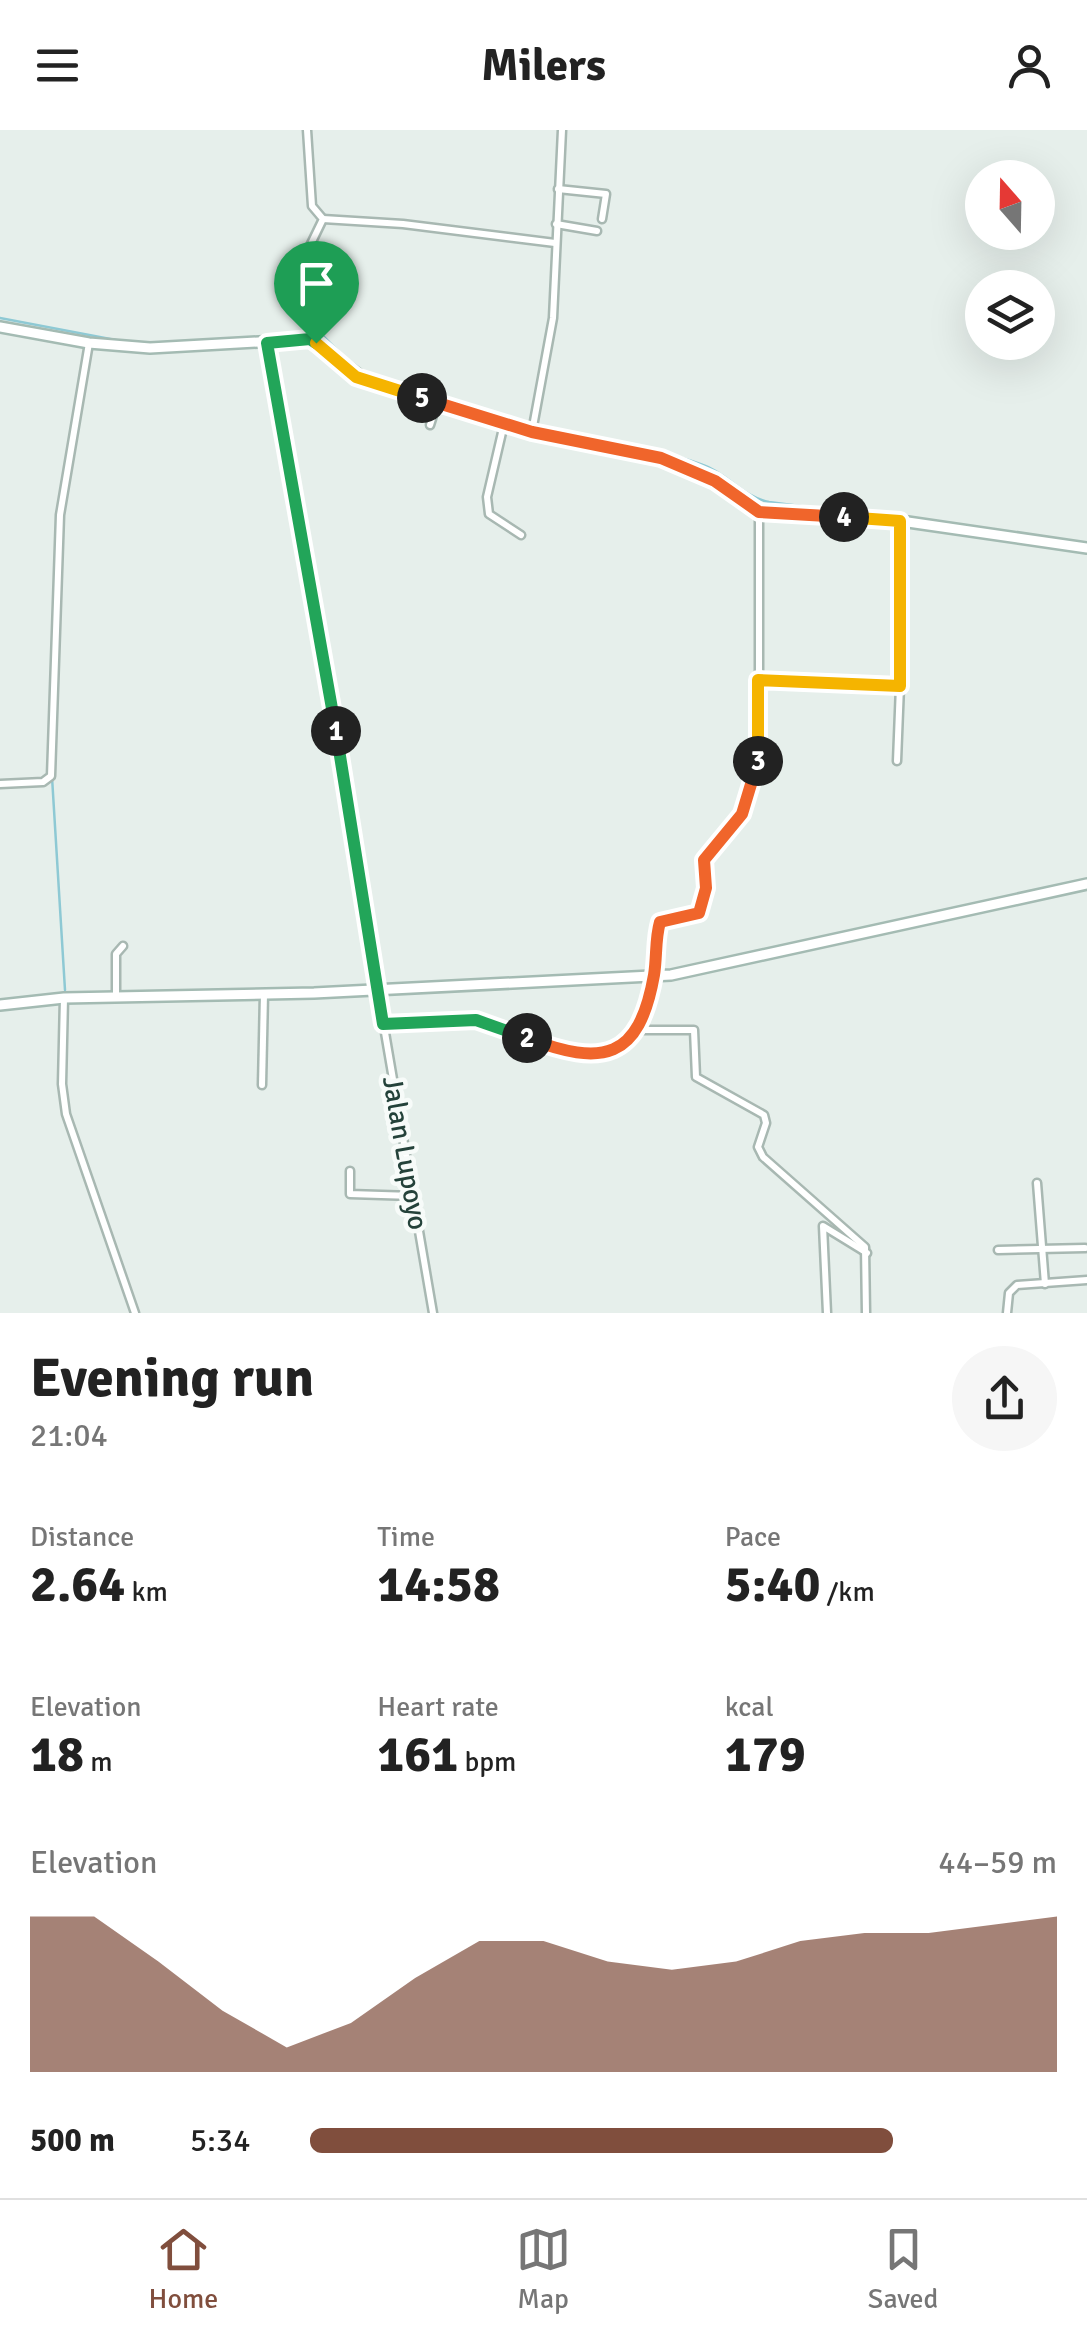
<!DOCTYPE html>
<meta charset="utf-8">
<style>
:root{--surface:#fff;--page:#f6f6f6;--text:#222;--muted:#767676;--line:#e0e0e0;--accent:#804e3d}
body{margin:0;font-family:Signika,sans-serif;background:var(--page);color:var(--text);height:100vh;display:flex;flex-direction:column;font-size:38px;white-space:nowrap}
*{box-sizing:border-box;margin:0}
p{font-size:32px;color:var(--muted)}
.icon{flex:none;width:55px;height:55px;fill:none;stroke:currentColor;stroke-width:2;stroke-linecap:round;stroke-linejoin:round}
.map{position:relative;height:1183px;overflow:hidden}
.drawer{display:flex;flex-direction:column;background:var(--surface);flex:1}
.drawer>*{flex:none}
.needle{width:65px;rotate:340deg}
.fabs{position:absolute;left:965px;top:30px;display:grid;gap:20px}
.fabs a{display:grid;place-items:center;width:90px;height:90px;border-radius:50%;background:var(--surface);box-shadow:0 10px 40px #0002;font-size:50px}
.pin{position:absolute;display:grid;place-items:center;width:85px;height:85px;color:#fff;margin:-102px -42px;border-radius:50% 50% 50% 0;rotate:-45deg;box-shadow:0 0 10px #0007}
.pin .icon{rotate:45deg}
.km{position:absolute;width:50px;height:50px;margin:-25px;border-radius:50%;background:#222;color:#fff;font-size:28px;line-height:50px;text-align:center}
.round{display:grid;place-items:center;flex:none;width:105px;height:105px;border-radius:52px;background:var(--page)}
.summary{display:flex;align-items:center;justify-content:space-between;height:170px;padding:0 30px}
h1{font-size:55px;font-weight:700;line-height:75px}
.figures{display:grid;grid-template-columns:repeat(3,1fr);gap:15px;height:170px;padding:10px 30px}
.figures div{display:grid;align-content:center}
.figures b{font-size:50px;font-weight:700}
.figures small{font-size:28px;font-weight:400}
.figures p{font-size:28px}
.chart{height:280px;padding:20px 30px}
.chart p{display:flex;justify-content:space-between}
.chart svg{width:100%;height:180px;margin-top:10px;fill:var(--accent);opacity:.7}
ul{padding:0 30px;list-style:none;font-size:32px}
li{display:grid;grid-template-columns:160px 120px 1fr;align-items:center;height:75px}
li i{height:25px;border-radius:12px;background:var(--accent)}
header{display:flex;justify-content:space-between;align-items:center;height:130px;padding:0 30px;background:var(--surface);font-size:45px;font-weight:700}
.menu{display:flex;justify-content:space-around;align-items:center;height:140px;border-top:2px solid var(--line);background:var(--surface);font-size:28px;color:var(--muted)}
.menu a{display:grid;justify-items:center;gap:5px}
.menu .on{color:var(--accent)}
.map>svg:first-child{display:block}
.lines{fill:none;stroke-linecap:round;stroke-linejoin:round}
.stream{stroke:#8ec9d4;stroke-width:2.5}
.street-casing{stroke:#a8b8b2;stroke-width:11}
.secondary-casing{stroke:#a4bbb3;stroke-width:14}
.street{stroke:#fff;stroke-width:6}
.secondary{stroke:#fff;stroke-width:9}
.split-1-casing{stroke:#fff;stroke-width:20}
.split-2-casing{stroke:#fff;stroke-width:20}
.split-3-casing{stroke:#fff;stroke-width:20}
.split-4-casing{stroke:#fff;stroke-width:20}
.split-5-casing{stroke:#fff;stroke-width:20}
.split-6-casing{stroke:#fff;stroke-width:20}
.split-1{stroke:#22a559;stroke-width:12}
.split-2{stroke:#22a559;stroke-width:12}
.split-3{stroke:#f0652b;stroke-width:12}
.split-4{stroke:#f5b400;stroke-width:12}
.split-5{stroke:#f0652b;stroke-width:12}
.split-6{stroke:#f5b400;stroke-width:12}
.labels{text-anchor:middle;dominant-baseline:central;stroke-width:9;stroke-linejoin:round;paint-order:stroke}
.street-label{font-size:28px;fill:#24423a;stroke:#f7fbf9}
</style>
<header><svg class="icon" aria-label="menu" viewBox="0 0 24 24"><path d="M4 6h16M4 12h16M4 18h16"/></svg>Milers<svg class="icon" aria-label="person" viewBox="0 0 24 24"><circle cx="12" cy="8" r="4"/><path d="M4 21q1-7 8-7t8 7"/></svg></header>
<div class="map">
<svg width="1087" height="1183" viewBox="0 0 1087 1183">
<rect width="100%" height="100%" fill="#e6efeb"/>
<g class="lines">
<g class="stream">
<path d="M0 188 126 212"/>
<path d="M314 205 324 207 351 234"/>
<path d="M249 208 306 204"/>
<path d="M378 251 529 294"/>
<path d="M537 296C593 310 648 315 703 335 727 343 743 367 769 372L1087 413"/>
<path d="M52 647 65 860"/>
</g>
<defs>
<g id="street">
<path d="M307 0 312 76 323 89 308 120 310 209"/>
<path d="M558 59 606 64 602 89"/>
<path d="M323 89 403 94 555 113"/>
<path d="M556 94 597 101"/>
<path d="M267 213 433 1183"/>
<path d="M504 294 487 367 489 384 521 405"/>
<path d="M430 295 437 273"/>
<path d="M532 302 553 188 562 0"/>
<path d="M759 550 900 556 897 631"/>
<path d="M900 556 901 391"/>
<path d="M0 654 43 652 51 646 60 385 89 213"/>
<path d="M116 867V824L123 816"/>
<path d="M64 868 62 954 66 984 135 1183"/>
<path d="M383 894 476 890 552 917 599 922 623 918C657 885 649 833 660 791L699 783 706 759 704 730 742 683 759 627V382"/>
<path d="M638 900H694L696 947 764 985 766 993 758 1017 763 1027 865 1117 866 1183"/>
<path d="M262 955 264 864"/>
<path d="M350 1041V1064L413 1066"/>
<path d="M1037 1053 1045 1154"/>
<path d="M998 1120 1085 1118"/>
<path d="M827 1183 823 1096 867 1123"/>
<path d="M1007 1183 1009 1163 1017 1155 1087 1150"/>
</g>
<g id="secondary">
<path d="M0 197 89 213 150 218 310 209 370 253 532 302 661 328 715 351 759 382 901 391 1087 418"/>
<path d="M0 875 64 868 314 863 671 845 1087 754"/>
</g>
</defs>
<use href="#street" class="street-casing"/>
<use href="#secondary" class="secondary-casing"/>
<use href="#street" class="street"/>
<use href="#secondary" class="secondary"/>
</g>
<g class="lines">
<defs>
<path id="split-1" d="M316 213 310 209 267 213 336 601"/>
<path id="split-2" d="M336 601 383 894 476 890 527 908"/>
<path id="split-3" d="M527 908C603 937 639 930 654 845 657 827 655 809 660 792L699 783 706 758 704 730 742 684 758 631"/>
<path id="split-4" d="M758 631V550L900 556V391L844 387"/>
<path id="split-5" d="M422 268 532 302 661 328 715 351 759 382 844 387"/>
<path id="split-6" d="M316 213 356 247 422 268"/>
</defs>
<use href="#split-1" class="split-1-casing"/>
<use href="#split-2" class="split-2-casing"/>
<use href="#split-3" class="split-3-casing"/>
<use href="#split-4" class="split-4-casing"/>
<use href="#split-5" class="split-5-casing"/>
<use href="#split-6" class="split-6-casing"/>
<use href="#split-1" class="split-1"/>
<use href="#split-2" class="split-2"/>
<use href="#split-3" class="split-3"/>
<use href="#split-4" class="split-4"/>
<use href="#split-5" class="split-5"/>
<use href="#split-6" class="split-6"/>
</g>
<g class="labels">
<g class="street-label">
<text transform="translate(405 1023) rotate(80)">Jalan Lupoyo</text>
</g>
</g>
</svg>
<div class="fabs">
<a><svg class="needle" viewBox="-14 -14 28 28"><path d="M0-13l5 13h-10z" fill="#e53935"/><path d="M0 13l5-13h-10z" fill="#767676"/></svg></a>
<a><svg class="icon" aria-label="layers" viewBox="0 0 24 24"><path d="M12 4l9 5-9 5-9-5zM3 14l9 5 9-5"/></svg></a>
</div>
<div class="pin" style="left:316px;top:213px;background:#1e9e55"><svg class="icon" aria-label="arrive" viewBox="0 0 24 24"><path d="M6 21V4h12l-3 4 3 4H6"/></svg></div>
<b class="km" style="left:336px;top:601px">1</b>
<b class="km" style="left:527px;top:908px">2</b>
<b class="km" style="left:758px;top:631px">3</b>
<b class="km" style="left:844px;top:387px">4</b>
<b class="km" style="left:422px;top:268px">5</b>
</div>
<section class="drawer">
<div class="summary"><div><h1>Evening run</h1><p>21:04</p></div><a class="round"><svg class="icon" aria-label="share" viewBox="0 0 24 24"><path d="M12 15V3M7 8l5-5 5 5M5 13v7h14v-7"/></svg></a></div>
<div class="figures">
<div><p>Distance</p><b>2.64<small> km</small></b></div>
<div><p>Time</p><b>14:58</b></div>
<div><p>Pace</p><b>5:40<small> /km</small></b></div>
</div>
<div class="figures">
<div><p>Elevation</p><b>18<small> m</small></b></div>
<div><p>Heart rate</p><b>161<small> bpm</small></b></div>
<div><p>kcal</p><b>179</b></div>
</div>
<div class="chart"><p><span>Elevation</span>44–59 m</p>
<svg viewBox="0 0 160 44" preserveAspectRatio="none"><path d="M0 44V6L10 6L20 17L30 29L40 38L50 32L60 21L70 12L80 12L90 17L100 19L110 17L120 12L130 10L140 10L150 8L160 6V44z"/></svg>
</div>
<ul>
<li><b>500 m</b>5:34<i style="width:78%"></i></li>
</ul>
</section>
<nav class="menu">
<a class="on"><svg class="icon" aria-label="home" viewBox="0 0 24 24"><path d="M3 11l9-7 9 7M6 9v11h12V9"/></svg>Home</a>
<a><svg class="icon" aria-label="map" viewBox="0 0 24 24"><path d="M3 6l6-2 6 2 6-2v14l-6 2-6-2-6 2zM9 4v14M15 6v14"/></svg>Map</a>
<a><svg class="icon" aria-label="saved" viewBox="0 0 24 24"><path d="M7 4h10v16l-5-4-5 4z"/></svg>Saved</a>
</nav>
